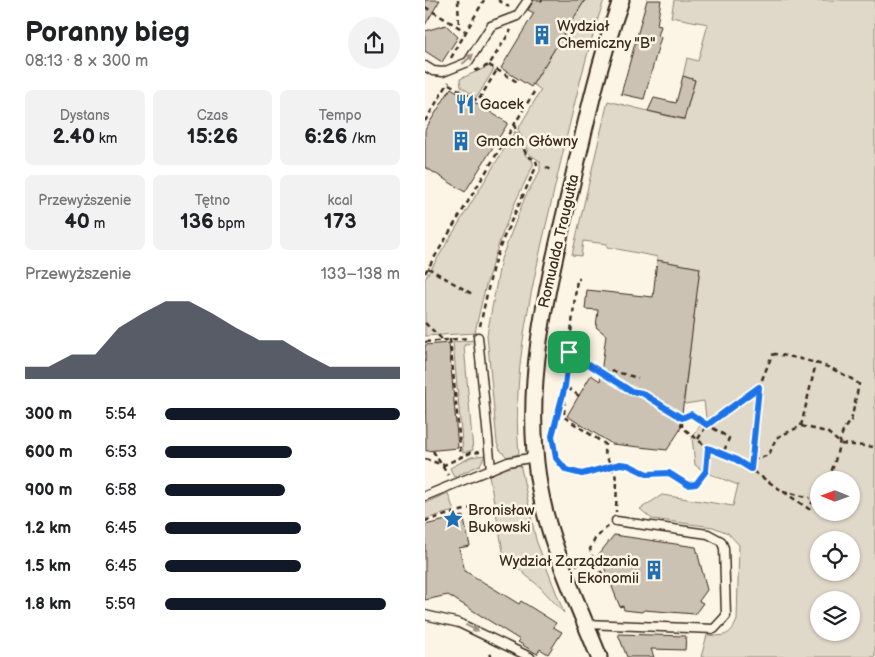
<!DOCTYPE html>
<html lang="pl">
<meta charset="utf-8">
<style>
:root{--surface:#fff;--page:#f2f2f2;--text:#202124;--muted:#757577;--accent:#111827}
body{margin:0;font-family:"Balsamiq Sans",sans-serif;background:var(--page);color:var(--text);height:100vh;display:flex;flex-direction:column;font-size:19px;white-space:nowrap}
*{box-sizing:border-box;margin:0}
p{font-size:16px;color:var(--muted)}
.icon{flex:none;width:28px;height:28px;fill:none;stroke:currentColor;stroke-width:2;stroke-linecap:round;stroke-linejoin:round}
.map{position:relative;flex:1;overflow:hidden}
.panel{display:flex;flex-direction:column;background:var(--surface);width:425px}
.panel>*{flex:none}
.needle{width:32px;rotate:271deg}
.buttons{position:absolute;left:385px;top:471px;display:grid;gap:10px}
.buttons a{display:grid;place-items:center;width:50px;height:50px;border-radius:50%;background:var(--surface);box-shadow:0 1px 4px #0004;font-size:25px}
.pin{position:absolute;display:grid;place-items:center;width:42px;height:42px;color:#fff;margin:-21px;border-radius:10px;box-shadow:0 2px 8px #0006}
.round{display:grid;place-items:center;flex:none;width:52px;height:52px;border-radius:26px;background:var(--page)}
.head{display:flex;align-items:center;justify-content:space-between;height:85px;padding:0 25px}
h1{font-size:28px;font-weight:600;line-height:38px}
.stats{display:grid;grid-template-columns:repeat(3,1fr);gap:8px;height:85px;padding:5px 25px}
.stats div{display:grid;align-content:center;border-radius:8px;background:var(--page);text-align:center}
.stats b{font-size:21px;font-weight:600}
.stats small{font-size:14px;font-weight:400}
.stats p{font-size:14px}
.chart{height:140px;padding:10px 25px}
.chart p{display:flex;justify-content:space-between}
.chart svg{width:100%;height:90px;margin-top:5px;fill:var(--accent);opacity:.7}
ul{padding:0 25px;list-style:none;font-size:16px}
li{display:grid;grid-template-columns:80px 60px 1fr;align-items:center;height:38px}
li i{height:12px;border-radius:6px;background:var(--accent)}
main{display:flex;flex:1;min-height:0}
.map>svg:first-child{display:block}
.green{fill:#e0d8c8;stroke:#8e8173;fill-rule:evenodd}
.building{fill:#ccc2b3;stroke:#3b2a1e}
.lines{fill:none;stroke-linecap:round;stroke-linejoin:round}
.service-casing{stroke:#3b2a1e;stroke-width:11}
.minor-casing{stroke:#3b2a1e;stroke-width:19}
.path{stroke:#3b2a1e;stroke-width:2.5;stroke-dasharray:5 4;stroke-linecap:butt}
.service{stroke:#fcf5e5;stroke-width:8}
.minor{stroke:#fcf5e5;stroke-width:15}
.oneway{fill:#9c9082}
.route-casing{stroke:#fff;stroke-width:10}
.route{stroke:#1a73e8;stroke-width:6}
.labels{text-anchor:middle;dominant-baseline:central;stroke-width:5;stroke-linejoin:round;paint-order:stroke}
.poi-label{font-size:15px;fill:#3b2a1e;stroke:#fcf5e5;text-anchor:start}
.street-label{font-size:15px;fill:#3b2a1e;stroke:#fcf5e5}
</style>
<main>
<section class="panel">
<div class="head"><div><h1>Poranny bieg</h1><p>08:13 · 8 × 300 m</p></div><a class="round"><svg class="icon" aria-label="share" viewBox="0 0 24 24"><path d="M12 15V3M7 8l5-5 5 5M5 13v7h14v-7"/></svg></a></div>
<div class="stats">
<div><p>Dystans</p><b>2.40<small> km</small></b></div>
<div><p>Czas</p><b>15:26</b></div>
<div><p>Tempo</p><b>6:26<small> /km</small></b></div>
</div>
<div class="stats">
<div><p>Przewyższenie</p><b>40<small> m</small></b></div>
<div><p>Tętno</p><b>136<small> bpm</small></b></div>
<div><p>kcal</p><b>173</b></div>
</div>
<div class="chart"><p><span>Przewyższenie</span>133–138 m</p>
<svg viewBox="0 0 160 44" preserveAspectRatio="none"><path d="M0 44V38L10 38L20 32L30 32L40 19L50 12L60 6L70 6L80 12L90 19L100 25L110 25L120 32L130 38L140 38L150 38L160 38V44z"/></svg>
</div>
<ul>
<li><b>300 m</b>5:54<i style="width:100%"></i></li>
<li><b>600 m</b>6:53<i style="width:54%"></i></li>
<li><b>900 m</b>6:58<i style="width:51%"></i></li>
<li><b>1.2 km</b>6:45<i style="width:58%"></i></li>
<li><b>1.5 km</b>6:45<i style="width:58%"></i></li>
<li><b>1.8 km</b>5:59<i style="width:94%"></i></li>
</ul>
</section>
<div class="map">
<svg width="450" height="657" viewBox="0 0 450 657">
<rect width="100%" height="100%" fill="#fcf5e5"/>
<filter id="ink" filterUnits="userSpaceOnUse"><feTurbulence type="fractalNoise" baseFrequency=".02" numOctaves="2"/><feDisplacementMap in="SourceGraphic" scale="10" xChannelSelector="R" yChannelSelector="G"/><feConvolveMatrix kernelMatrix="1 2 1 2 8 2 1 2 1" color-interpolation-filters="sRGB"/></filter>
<g filter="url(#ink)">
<g class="green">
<path d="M160 0H179C157 65 143 132 127 199 108 284 86 366 94 454L82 457 75 450 72 443 62 335 76 259 100 197 115 171V161L104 154 93 129 116 90 108 84Z"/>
<path d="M249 0H450V657H276L282 635C298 637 306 636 312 620L314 545 303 533 288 527 227 519 215 509 237 495 308 506 313 485 282 473 270 465 267 437 281 417 279 401 260 404 259 402 274 268 232 260 233 257 182 247V244L158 241 156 256 147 255 183 101 259 120 270 80 258 76 262 58 273 61 283 24 246 17ZM394 480H426V512H394ZM394 540H426V572H394ZM394 600H426V632H394Z"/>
<path d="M64 66 69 69 52 97 36 87 35 79Z"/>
<path d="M90 131 101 156 108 161V166C79 221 62 272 50 333L0 336V279Z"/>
<path d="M50 340 51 344 39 345 48 450 38 453 28 342Z"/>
<path d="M60 455 55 465 29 477 25 468 46 457Z"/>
<path d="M95 463 111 540 139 613 115 587 79 557 64 475Z"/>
<path d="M23 493 29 511 0 519V503Z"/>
</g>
<g class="building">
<path d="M0 0H15L0 25Z"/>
<path d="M109 0H160L106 87 76 68 109 13 103 10Z"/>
<path d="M222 0H236L232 25 236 26 233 36 236 37 219 99 196 94Z"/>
<path d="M21 25 33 37 17 62 0 51V31Z"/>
<path d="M258 76 270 80 259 119 223 111 229 98 251 103Z"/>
<path d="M26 88 83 123 40 192 0 167V130Z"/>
<path d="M232 260 275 268 255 430 242 450 187 444 142 416 166 375 175 381 181 335 171 327 173 310 160 309 162 290 228 297Z"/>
<path d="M24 343 33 448 1 451 0 345Z"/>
<path d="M38 516 45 546 34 548 40 571 94 604 96 601 131 623 128 627 137 632 123 654 115 649 112 654 93 642 95 640 23 595 0 600V525Z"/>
<path d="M189 535 271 547 282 590 274 601 278 603 270 614 219 610 217 612 199 610 198 606 195 607 174 554Z"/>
<path d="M193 634 261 636 260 650 226 649 229 657H202Z"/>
</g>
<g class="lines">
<defs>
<g id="service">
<path d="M0 66 8 71 18 72 43 62 66 26 92 16 103 0"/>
<path d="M53 337 66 469"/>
<path d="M0 496 83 462 110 457"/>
<path d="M0 615 34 623 105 657"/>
<path d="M161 624 289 629 301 616 299 548 296 541 283 534 191 521"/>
</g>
<path id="minor" d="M174 657C151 599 122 540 113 478 98 377 124 281 147 183 161 121 175 60 196 0"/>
</defs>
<use href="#service" class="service-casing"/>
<use href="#minor" class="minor-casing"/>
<g class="path">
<path d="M33 0 34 28"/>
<path d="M73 0 84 7"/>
<path d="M116 0 117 1"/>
<path d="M0 7 40 31"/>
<path d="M26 58 59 0"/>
<path d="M64 65 94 83"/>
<path d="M50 71 64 65 86 30"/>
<path d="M24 84 53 101 72 70"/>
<path d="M0 121 24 82"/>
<path d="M121 167 128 171"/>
<path d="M3 268 47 294"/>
<path d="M0 273 109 92"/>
<path d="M0 323 18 340"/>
<path d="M55 326 68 266 78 239 112 165 111 160 102 156 89 125"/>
<path d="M25 339 36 457"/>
<path d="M0 342 43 338"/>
<path d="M127 349 144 352 206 391 217 393 257 418V427L283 448 310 459 384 509 394 489"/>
<path d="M180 375 184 370 213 378"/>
<path d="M140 386 127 436 131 457 141 470 157 474 195 464 203 465 222 474 244 473 263 485 271 484 281 471 283 449"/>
<path d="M140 391 139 417 180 444 179 451 192 479 191 512"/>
<path d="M154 396 140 386 152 279H155"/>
<path d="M257 418 265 414 304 438 298 454"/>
<path d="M376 426 391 363"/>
<path d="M273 439 282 425 334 387"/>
<path d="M8 451 23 475"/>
<path d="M0 459 19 465 45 453 55 452"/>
<path d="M328 460 344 455 351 438 376 426 402 432 416 444 450 447"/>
<path d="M326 469 334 387 347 355 350 354C381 359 409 366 434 384L426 421C411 432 415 463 401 480"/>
<path d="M358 491 385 498"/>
<path d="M0 521 50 507"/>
<path d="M183 526 170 539 165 549 168 559 184 585 187 584"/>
<path d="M151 565 168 559"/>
<path d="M65 654 67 657"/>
</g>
<use href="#service" class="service"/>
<use href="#minor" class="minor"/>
</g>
<defs><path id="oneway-solid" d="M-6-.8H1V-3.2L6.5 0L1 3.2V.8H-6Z" transform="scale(1.25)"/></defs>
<g class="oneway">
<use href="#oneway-solid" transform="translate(43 59) rotate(-42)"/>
<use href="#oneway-solid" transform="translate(47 628) rotate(24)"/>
</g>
</g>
<g class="lines" filter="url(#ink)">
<defs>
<path id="route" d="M144 352 206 391 217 393 257 418 266 414 282 425 334 387 326 469 310 459 283 448 281 471 271 484 263 485 244 473 222 474 203 465 195 464 157 474 141 470 131 458 127 436 140 386Z"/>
</defs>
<use href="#route" class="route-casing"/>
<use href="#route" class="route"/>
</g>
<defs>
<symbol id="building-bare" viewBox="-9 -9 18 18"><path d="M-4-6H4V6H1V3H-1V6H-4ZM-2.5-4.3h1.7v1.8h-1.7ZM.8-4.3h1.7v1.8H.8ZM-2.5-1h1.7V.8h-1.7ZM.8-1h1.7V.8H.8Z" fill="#1f6fb2" stroke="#fcf5e5" stroke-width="2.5" paint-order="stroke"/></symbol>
<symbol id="restaurant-bare" viewBox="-9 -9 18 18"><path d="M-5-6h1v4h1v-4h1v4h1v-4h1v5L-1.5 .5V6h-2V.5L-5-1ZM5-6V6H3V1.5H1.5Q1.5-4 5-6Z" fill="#1f6fb2" stroke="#fcf5e5" stroke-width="2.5" paint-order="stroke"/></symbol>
<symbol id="sight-bare" viewBox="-9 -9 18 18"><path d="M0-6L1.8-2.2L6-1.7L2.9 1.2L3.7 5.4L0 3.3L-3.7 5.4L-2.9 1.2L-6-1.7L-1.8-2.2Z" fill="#1f6fb2" stroke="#fcf5e5" stroke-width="2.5" paint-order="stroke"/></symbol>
</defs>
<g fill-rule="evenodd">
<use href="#building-bare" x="103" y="21" width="28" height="28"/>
<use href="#restaurant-bare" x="26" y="90" width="28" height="28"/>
<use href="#building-bare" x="22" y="127" width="28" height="28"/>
<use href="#sight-bare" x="14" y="505" width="28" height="28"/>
<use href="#building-bare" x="215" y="556" width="28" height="28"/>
</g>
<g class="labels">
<g class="poi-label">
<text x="132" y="26">Wydział<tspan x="132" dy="17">Chemiczny "B"</tspan></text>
<text x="55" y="104">Gacek</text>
<text x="51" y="141">Gmach Główny</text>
<text x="43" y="510">Bronisław<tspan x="43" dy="17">Bukowski</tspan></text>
<text x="214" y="561" text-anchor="end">Wydział Zarządzania<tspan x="214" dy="17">i Ekonomii</tspan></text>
</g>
<g class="street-label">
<text transform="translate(134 241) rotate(-77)">Romualda Traugutta</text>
</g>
</g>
</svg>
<div class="buttons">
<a><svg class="needle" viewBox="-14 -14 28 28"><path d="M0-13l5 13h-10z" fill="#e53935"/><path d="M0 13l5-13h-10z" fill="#757577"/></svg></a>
<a><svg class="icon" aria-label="locate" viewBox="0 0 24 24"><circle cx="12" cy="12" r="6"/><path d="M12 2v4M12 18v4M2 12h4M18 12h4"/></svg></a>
<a><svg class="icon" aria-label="layers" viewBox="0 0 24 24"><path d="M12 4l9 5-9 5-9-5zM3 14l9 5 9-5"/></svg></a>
</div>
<div class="pin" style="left:144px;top:352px;background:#1e9e55"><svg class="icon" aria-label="arrive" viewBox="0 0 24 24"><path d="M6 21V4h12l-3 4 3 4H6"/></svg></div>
</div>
</main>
